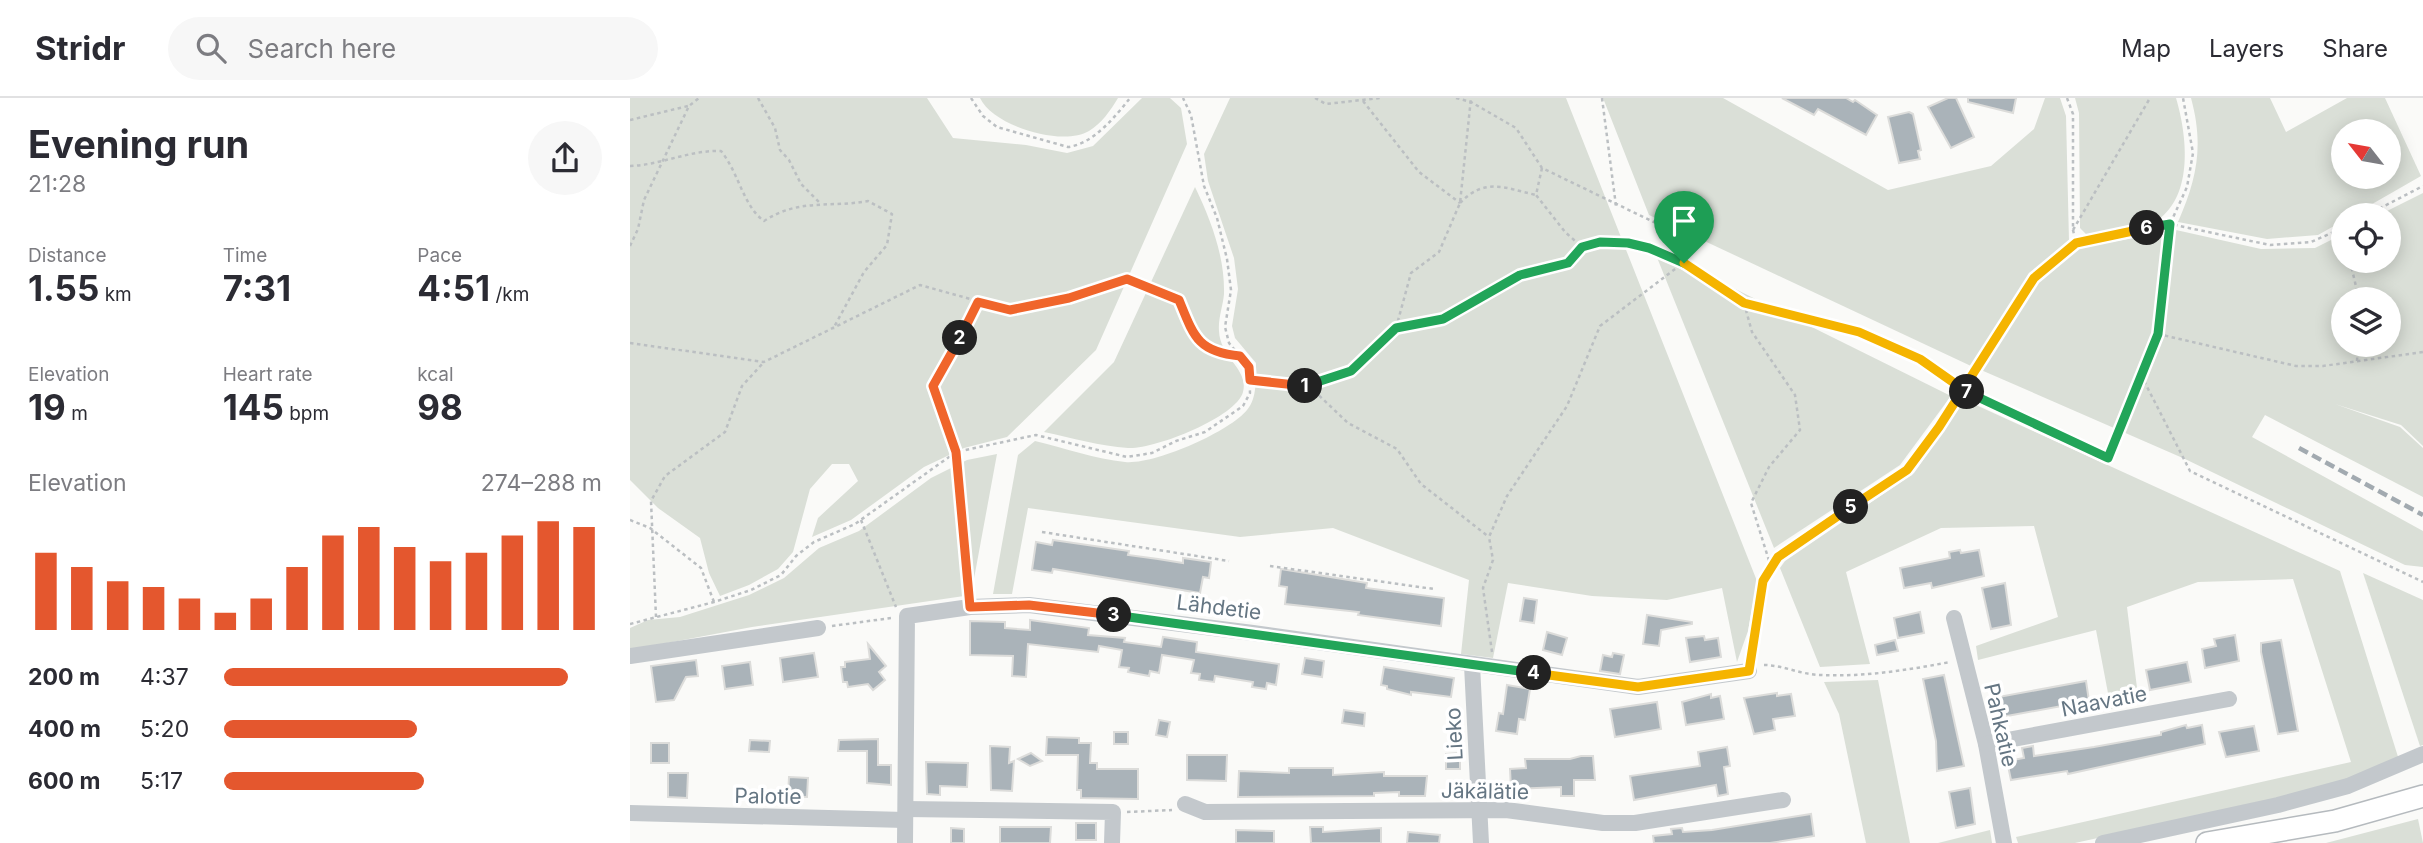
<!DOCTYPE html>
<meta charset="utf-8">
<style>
:root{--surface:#fff;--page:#f7f7f7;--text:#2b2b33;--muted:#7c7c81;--line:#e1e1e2;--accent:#e4572e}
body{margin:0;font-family:Inter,sans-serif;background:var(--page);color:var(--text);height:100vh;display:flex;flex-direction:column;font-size:26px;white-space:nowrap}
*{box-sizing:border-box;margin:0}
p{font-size:23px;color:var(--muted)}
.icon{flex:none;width:38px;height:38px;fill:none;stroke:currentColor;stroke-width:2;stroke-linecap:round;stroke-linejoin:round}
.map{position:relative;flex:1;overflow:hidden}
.side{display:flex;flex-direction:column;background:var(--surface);width:630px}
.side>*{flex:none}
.needle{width:46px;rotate:301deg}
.controls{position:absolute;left:1701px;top:21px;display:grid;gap:14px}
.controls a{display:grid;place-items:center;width:70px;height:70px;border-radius:50%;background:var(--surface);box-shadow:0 4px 18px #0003;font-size:35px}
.pin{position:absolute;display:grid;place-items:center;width:60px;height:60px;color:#fff;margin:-72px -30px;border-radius:50% 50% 50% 0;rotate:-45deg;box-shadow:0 0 7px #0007}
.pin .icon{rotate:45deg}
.km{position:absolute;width:35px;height:35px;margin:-18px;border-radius:50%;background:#222;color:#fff;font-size:19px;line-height:35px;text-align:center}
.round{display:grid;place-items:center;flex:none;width:74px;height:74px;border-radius:37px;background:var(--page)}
.head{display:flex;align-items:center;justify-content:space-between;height:119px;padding:0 28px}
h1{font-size:38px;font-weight:700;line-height:52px}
.metrics{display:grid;grid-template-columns:repeat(3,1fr);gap:10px;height:119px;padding:7px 28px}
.metrics div{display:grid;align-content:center}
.metrics b{font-size:35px;font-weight:700}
.metrics small{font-size:19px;font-weight:400}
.metrics p{font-size:19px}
.chart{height:196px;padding:14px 28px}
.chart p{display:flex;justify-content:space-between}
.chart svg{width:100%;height:126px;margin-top:7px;stroke:var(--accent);stroke-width:6}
ul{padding:0 28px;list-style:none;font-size:23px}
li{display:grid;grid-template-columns:112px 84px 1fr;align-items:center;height:52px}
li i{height:18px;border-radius:9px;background:var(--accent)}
header{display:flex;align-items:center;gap:42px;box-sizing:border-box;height:98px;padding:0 35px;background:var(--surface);border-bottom:2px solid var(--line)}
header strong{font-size:33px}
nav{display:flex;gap:38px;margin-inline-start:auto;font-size:24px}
.search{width:490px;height:63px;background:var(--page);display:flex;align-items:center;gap:18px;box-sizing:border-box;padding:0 24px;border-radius:38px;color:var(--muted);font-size:26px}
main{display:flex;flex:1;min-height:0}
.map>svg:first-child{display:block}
.green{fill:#dadfd7;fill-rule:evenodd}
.building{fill:#aab3b9;stroke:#dcdcda;stroke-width:2}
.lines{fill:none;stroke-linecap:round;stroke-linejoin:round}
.major-casing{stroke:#b5babe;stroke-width:24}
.path{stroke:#bbbfc2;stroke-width:2.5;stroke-dasharray:3.5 3.5;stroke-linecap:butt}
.minor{stroke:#c3c8cc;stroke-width:16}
.major{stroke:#fff;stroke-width:21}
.rail{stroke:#a2aab0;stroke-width:4.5;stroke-dasharray:10 5;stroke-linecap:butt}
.split-1-casing{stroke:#fff;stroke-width:14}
.split-2-casing{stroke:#fff;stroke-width:14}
.split-3-casing{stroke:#fff;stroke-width:14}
.split-4-casing{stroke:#fff;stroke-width:14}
.split-5-casing{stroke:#fff;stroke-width:14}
.split-6-casing{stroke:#fff;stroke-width:14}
.split-7-casing{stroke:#fff;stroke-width:14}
.split-8-casing{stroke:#fff;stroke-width:14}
.split-1{stroke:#22a559;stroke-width:9}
.split-2{stroke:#f0652b;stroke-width:9}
.split-3{stroke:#f0652b;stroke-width:9}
.split-4{stroke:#22a559;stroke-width:9}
.split-5{stroke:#f5b400;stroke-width:9}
.split-6{stroke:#f5b400;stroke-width:9}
.split-7{stroke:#22a559;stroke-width:9}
.split-8{stroke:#f5b400;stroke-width:9}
.labels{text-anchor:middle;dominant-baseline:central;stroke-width:7;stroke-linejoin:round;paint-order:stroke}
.street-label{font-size:21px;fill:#657683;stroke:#fff}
</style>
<header>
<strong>Stridr</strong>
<div class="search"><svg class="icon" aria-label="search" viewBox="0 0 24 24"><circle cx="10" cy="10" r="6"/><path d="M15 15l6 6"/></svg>Search here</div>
<nav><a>Map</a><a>Layers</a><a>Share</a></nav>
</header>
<main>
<section class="side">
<div class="head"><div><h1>Evening run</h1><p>21:28</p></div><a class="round"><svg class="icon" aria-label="share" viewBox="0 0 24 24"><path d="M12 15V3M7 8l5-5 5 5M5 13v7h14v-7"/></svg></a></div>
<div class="metrics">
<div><p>Distance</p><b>1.55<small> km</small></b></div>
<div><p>Time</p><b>7:31</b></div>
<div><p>Pace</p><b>4:51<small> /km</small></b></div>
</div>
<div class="metrics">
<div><p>Elevation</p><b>19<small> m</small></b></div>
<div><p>Heart rate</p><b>145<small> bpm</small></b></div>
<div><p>kcal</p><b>98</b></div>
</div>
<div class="chart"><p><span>Elevation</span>274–288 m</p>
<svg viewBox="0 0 160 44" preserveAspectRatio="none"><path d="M5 44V17M15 44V22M25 44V27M35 44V29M45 44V33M55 44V38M65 44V33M75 44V22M85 44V11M95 44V8M105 44V15M115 44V20M125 44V17M135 44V11M145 44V6M155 44V8"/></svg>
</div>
<ul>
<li><b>200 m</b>4:37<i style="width:91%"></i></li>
<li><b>400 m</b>5:20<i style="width:51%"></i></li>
<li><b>600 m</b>5:17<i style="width:53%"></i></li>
</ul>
</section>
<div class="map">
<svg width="1793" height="745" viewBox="0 0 1793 745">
<rect width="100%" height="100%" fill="#fafaf8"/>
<g class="green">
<path d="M0 0H297L323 40 396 47 437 55 463 48 512 0H540L551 10 557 46 466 252 377 339 334 350 294 369 221 422 182 439 188 420 228 383 219 366H202L180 391 163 454 148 471 119 487 90 498 79 475 70 440 28 410 0 382Z"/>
<path d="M350 0H488C481 12 471 26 459 33 432 49 363 28 350 0Z"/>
<path d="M600 0H936L1127 483 1118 533 1107 564 1092 490 1037 502 962 498 878 485 863 560 831 556 839 482 703 430 610 439 398 410 382 496H363L388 357 405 343C434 350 466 361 495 364 524 367 599 334 617 312 628 299 625 281 626 265L605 240 602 228 608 191 604 160 578 83 574 56Z"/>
<path d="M1093 0 1258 92 1361 68 1404 31 1415 0H1430L1436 18 1439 143 1399 177 1341 268 1019 117 973 0Z"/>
<path d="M1445 0H1546C1557 37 1564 96 1528 122L1457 137 1450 130 1449 15Z"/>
<path d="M1561 0H1640L1656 34 1717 0H1755L1791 78 1723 117H1713V123L1688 137 1637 141 1548 124C1567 80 1574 48 1561 0ZM1713 33H1759V79H1713Z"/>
<path d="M565 89C581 122 595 159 594 196 593 208 588 220 589 233 590 260 619 271 613 294 606 320 522 352 498 350 470 348 442 340 414 334L484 264Z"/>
<path d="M1793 95V348L1771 327 1705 306 1770 329 1793 350V399L1635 317 1622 339 1793 433V469L1775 467 1555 361 1351 272 1408 184 1449 150 1546 132 1631 151 1685 150 1713 136V163H1759V117H1749ZM1713 201H1759V247H1713Z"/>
<path d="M1026 157 1053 165 1321 298 1270 367 1144 450Z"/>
<path d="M1335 302 1710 473 1769 662 1718 682 1668 696 1445 745H1388L1386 739 1721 664 1663 481 1568 484 1497 509 1509 606 1481 611 1466 532 1348 562 1346 548 1428 519 1404 428 1311 430 1216 474 1240 566 1190 569 1150 470 1155 463 1284 375Z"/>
<path d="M367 356 341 497 122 529 0 552V530L18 522 50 519 119 497 154 480 189 450 229 433 301 380 337 362Z"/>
<path d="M1733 475 1793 502V647L1790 648Z"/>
<path d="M1248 582 1280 745H1236L1209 616 1194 584Z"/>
<path d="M1788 721 1793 745H1696Z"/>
<path d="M1360 732 1362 745H1308Z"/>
</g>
<g class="building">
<path d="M1152 0H1216L1223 4 1225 2 1247 17 1236 37 1188 11 1184 17Z"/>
<path d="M1318 0H1326L1344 39 1321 50 1298 9Z"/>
<path d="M1338 0H1386L1383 15 1338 4Z"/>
<path d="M1279 14 1283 16 1291 52 1288 53 1290 61 1269 65 1258 19Z"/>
<path d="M423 442 499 453 498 457 528 461 553 465V460L581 464 579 480 573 479 570 495 423 471 422 475 402 472 406 444 422 447Z"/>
<path d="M1330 452 1331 455 1349 452 1354 478 1302 490 1301 485 1274 490 1270 470 1320 460 1319 454Z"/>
<path d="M651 471 737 485 736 490 814 500 811 528 728 517 729 514 655 506 657 489 649 488Z"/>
<path d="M1375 485 1381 527 1361 531 1352 490Z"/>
<path d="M894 500 907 502 904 525 890 523Z"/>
<path d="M1290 514 1294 535 1268 540 1264 520Z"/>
<path d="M1017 517 1062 524V526L1031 532 1029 548 1013 546Z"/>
<path d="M400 522 459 530 458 537 495 540 494 544 531 549 533 539 567 544 566 554 649 566 646 587 637 585 636 591 622 589 623 584 585 578 584 584 569 582 570 576 561 575 564 562 532 557 529 575 520 573 519 578 498 574 499 570 489 569 492 552 469 548 468 554 398 546 396 579 382 578 383 558 340 557V523L375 524V530L400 532Z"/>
<path d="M917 534 937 540 932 557 913 552Z"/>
<path d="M1605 537 1609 563 1575 570 1572 551 1586 548 1584 541Z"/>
<path d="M1074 538 1075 542 1088 540 1091 559 1060 564 1056 540Z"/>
<path d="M1265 542 1268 553 1247 557 1245 547Z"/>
<path d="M1651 542 1668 633 1648 636 1631 554V545Z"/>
<path d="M238 546 256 568 249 574 255 582 243 592 238 586 218 589 217 584H213L211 569H215V564L240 561Z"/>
<path d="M184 555 188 579 153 584 150 560Z"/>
<path d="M983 555 994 557 990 576 970 573 973 557 982 559Z"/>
<path d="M675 560 694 563 692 579 672 576Z"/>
<path d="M66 562 68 578 56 579 44 602 26 604 21 568Z"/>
<path d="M120 564 123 587 95 591 92 568Z"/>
<path d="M1557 564 1561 584 1520 592 1516 572Z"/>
<path d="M754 569 824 580 821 599 781 594V597L757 591V588L751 587Z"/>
<path d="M1314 577 1334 668 1307 673 1306 643 1293 581Z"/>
<path d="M1456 583 1459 603 1366 620 1363 600Z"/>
<path d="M877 587 900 591 895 622 889 621 887 636 866 633 869 615 873 616Z"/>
<path d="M1147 595V598L1161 596 1165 618 1143 621 1145 632 1124 636 1114 600Z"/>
<path d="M1081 596V600L1090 598 1094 621 1056 627 1052 604Z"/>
<path d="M1027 604 1031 631 985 639 980 611Z"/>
<path d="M714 612 735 615 734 628 712 625Z"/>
<path d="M529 622 540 624 537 639 526 637Z"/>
<path d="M1556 627 1557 630 1572 627 1575 646 1438 676 1437 673 1381 682 1377 663 1394 660 1392 650 1403 648 1404 658 1464 649 1531 637V634Z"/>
<path d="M1624 628 1629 653 1596 659 1589 634Z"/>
<rect x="484" y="634" width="14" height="12"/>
<path d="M417 639 449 640V645H461L460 665H467V671H508V701L451 700V692H447L448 657H416Z"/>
<path d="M248 641V667H261V687L237 685V653H208L209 642Z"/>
<path d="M120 642 140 643 139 654 119 653Z"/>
<rect x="21" y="645" width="18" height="20"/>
<path d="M360 648 380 649 379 665 384 663 382 693 361 692Z"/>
<path d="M1097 649 1100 668 1094 669 1098 696 1088 698 1086 687 1004 702 1000 678 1070 668 1068 654Z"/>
<path d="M401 655 412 663 400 668 388 661Z"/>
<path d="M830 655V671H816V656Z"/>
<path d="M557 657H597L596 683 557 682Z"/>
<path d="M951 658H963L965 682H944V698H931V689L881 691 880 671 896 670 895 661H940Z"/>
<path d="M296 664 338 665 337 689 310 688V697L297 696Z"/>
<path d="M659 670H703V677L754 674V678H797L795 698H769V694L744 695V698L608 699 609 673 659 675Z"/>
<path d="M38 675H58L57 700 38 699Z"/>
<path d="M159 679 178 680 177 699 158 698Z"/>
<path d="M1340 690 1345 726 1326 730 1319 694Z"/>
<path d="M1181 716 1184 738 1140 745H1024L1023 738 1042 736 1041 731 1052 730 1053 734 1082 732Z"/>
<rect x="446" y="725" width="20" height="17"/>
<path d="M370 729H421L420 745H370Z"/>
<path d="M680 729H693V734L751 730V745H681Z"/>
<path d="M321 730 334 731V745H321Z"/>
<path d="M606 732 644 733V745H606Z"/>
<path d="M778 734 810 737 809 745H777Z"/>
</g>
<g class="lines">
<defs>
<path id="major" d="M1577 745 1705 723 1793 698"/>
</defs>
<use href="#major" class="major-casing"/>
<g class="path">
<path d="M128 0 145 30 150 52 159 62 171 86 190 105"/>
<path d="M341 0 353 18 367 29 438 49C463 46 485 19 500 0"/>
<path d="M685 0 696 6 750 0"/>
<path d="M826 0 841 4 886 30 912 70 1034 129 1053 165"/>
<path d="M972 0 986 108"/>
<path d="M1437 0 1443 16V132L1446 145"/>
<path d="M733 3 789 74 830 105"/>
<path d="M0 22 58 8"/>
<path d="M0 68C31 67 59 52 91 53 109 75 113 108 134 123 169 100 200 110 238 103L262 116 257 147 234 174 203 231"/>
<path d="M912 70 906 97 935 134 952 149"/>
<path d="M830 105C855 79 875 90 906 97"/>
<path d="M1737 117 1793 88"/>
<path d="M1443 132 1520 0"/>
<path d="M0 148 8 131 14 102 59 8 69 0"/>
<path d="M1720 163 1729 201"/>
<path d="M1114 205 1122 234 1165 297 1170 332 1139 369 1121 405 1141 469"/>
<path d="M766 230 781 175 809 154 830 105 841 0"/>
<path d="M1528 236 1666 268H1693L1793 254"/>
<path d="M0 245 134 264 290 187 380 212 439 200 497 181 549 202C564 239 568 254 610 259"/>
<path d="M1727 263 1728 247"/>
<path d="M1511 277 1560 373 1793 484"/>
<path d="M619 282 678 288 721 273 766 230 813 221 890 177 938 165 952 149 970 144 998 145 1019 150 1053 165 1114 205 1229 234 1290 261 1332 292 1478 360 1528 236 1540 126 1557 89 1563 55 1553 0"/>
<path d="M679 288 718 325 767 351 791 386 859 439"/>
<path d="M0 422 20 430 71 470 84 504"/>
<path d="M231 422 266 509"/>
<path d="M412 434 599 463"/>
<path d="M640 468 804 491"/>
<path d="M338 494 326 354 303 287 347 204"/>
<path d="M26 519 21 403 35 378 95 334 112 288 134 264"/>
<path d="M0 526 84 504 121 492 151 477 166 458 184 444 225 426 326 354 406 337 497 359 522 355 546 343 575 334 613 308 620 295 619 269 599 245 595 229 601 192 597 161 587 120 574 88 561 17 553 0"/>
<path d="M202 528 261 520"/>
<path d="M862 554 853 490 863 462 859 439 877 398 937 308 970 228 1053 165"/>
<path d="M1120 557 1133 483 1148 459 1277 372 1309 329 1404 180 1446 145 1540 126 1640 147 1681 144 1713 130"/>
<path d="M1134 567C1153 567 1171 577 1192 577 1235 579 1278 572 1320 564"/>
<path d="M497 714 542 712"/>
</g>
<g class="minor">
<path d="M1324 520 1356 646 1374 745"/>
<path d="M0 558 188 530"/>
<path d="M842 567 851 745"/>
<path d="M1356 646 1599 601"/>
<path d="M555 706 575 714 876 712 973 725H1005L1153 702"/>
<path d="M276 711 483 714 482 745"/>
<path d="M0 715 275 722"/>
<path d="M275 745 277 518 340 509 399 507 623 535 1008 589 1119 573"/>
<path d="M1473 745 1648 707 1718 688 1793 656"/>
</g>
<use href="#major" class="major"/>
<path class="rail" d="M1669 350 1793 417"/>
</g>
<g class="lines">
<defs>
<path id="split-1" d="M675 288 721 273 766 230 813 221 890 177 938 165 952 149 970 144 998 145 1019 150 1054 165"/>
<path id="split-2" d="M330 240 348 204 380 212 439 200 497 181 549 202C564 239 568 254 610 258L619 269 620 282 675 288"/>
<path id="split-3" d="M330 240 303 288 326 354 340 509 399 507 484 517"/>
<path id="split-4" d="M484 517 904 575"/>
<path id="split-5" d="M904 575 1008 589 1119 573 1133 483 1148 459 1221 409"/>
<path id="split-6" d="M1221 409 1277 372 1309 329 1404 180 1446 145 1517 130"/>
<path id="split-7" d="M1337 294 1478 360 1528 236 1540 126 1517 130"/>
<path id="split-8" d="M1054 165 1114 205 1229 234 1290 261 1337 294"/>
</defs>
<use href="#split-1" class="split-1-casing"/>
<use href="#split-2" class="split-2-casing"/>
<use href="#split-3" class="split-3-casing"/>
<use href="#split-4" class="split-4-casing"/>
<use href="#split-5" class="split-5-casing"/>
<use href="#split-6" class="split-6-casing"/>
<use href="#split-7" class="split-7-casing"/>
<use href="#split-8" class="split-8-casing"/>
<use href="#split-1" class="split-1"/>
<use href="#split-2" class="split-2"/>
<use href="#split-3" class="split-3"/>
<use href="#split-4" class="split-4"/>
<use href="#split-5" class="split-5"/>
<use href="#split-6" class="split-6"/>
<use href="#split-7" class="split-7"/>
<use href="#split-8" class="split-8"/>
</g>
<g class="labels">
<g class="street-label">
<text transform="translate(589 509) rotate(7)">Lähdetie</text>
<text transform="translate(1474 603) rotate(-11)">Naavatie</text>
<text transform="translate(1371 627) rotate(77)">Pahkatie</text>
<text transform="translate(824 636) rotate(-93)">Lieko</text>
<text transform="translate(855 693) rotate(1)">Jäkälätie</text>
<text transform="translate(138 698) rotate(1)">Palotie</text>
</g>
</g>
</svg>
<div class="controls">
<a><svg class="needle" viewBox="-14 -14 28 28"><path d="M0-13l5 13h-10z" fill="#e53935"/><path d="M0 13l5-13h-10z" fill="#7c7c81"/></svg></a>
<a><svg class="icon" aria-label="locate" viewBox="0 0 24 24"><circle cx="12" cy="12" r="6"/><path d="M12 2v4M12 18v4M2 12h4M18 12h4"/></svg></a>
<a><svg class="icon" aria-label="layers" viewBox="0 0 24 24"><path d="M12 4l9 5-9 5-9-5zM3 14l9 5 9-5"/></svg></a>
</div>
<div class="pin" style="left:1054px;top:165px;background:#1e9e55"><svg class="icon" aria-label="arrive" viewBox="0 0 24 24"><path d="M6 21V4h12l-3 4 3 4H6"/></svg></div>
<b class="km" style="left:675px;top:288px">1</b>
<b class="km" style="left:330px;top:240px">2</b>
<b class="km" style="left:484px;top:517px">3</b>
<b class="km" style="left:904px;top:575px">4</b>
<b class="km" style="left:1221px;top:409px">5</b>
<b class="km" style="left:1517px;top:130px">6</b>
<b class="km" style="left:1337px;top:294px">7</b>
</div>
</main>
